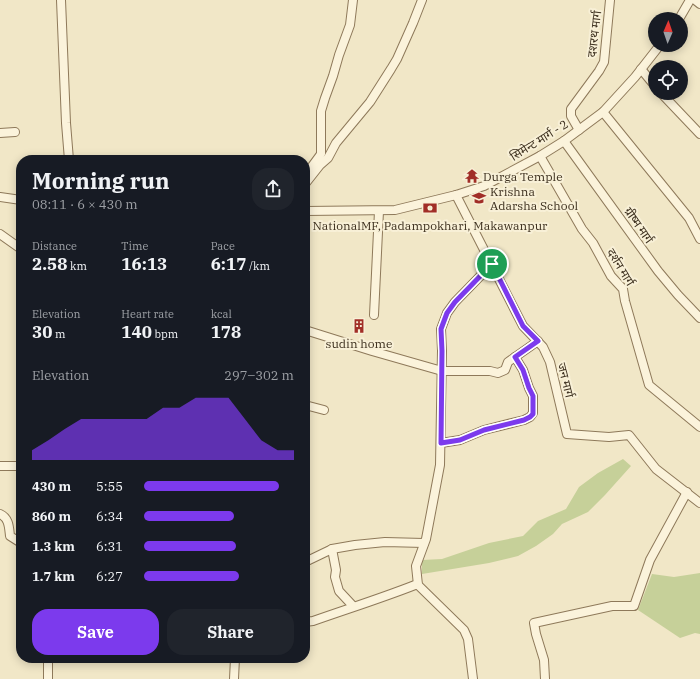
<!DOCTYPE html>
<meta charset="utf-8">
<style>
:root{--surface:#171b24;--page:#20242c;--text:#f1f3f6;--muted:#9ea1a6;--accent:#7c3aed}
body{margin:0;font-family:"IBM Plex Serif","Noto Sans Devanagari",serif;background:var(--page);color:var(--text);height:100vh;display:flex;flex-direction:column;font-size:15px;white-space:nowrap}
*{box-sizing:border-box;margin:0}
p{font-size:13px;color:var(--muted)}
.icon{flex:none;width:22px;height:22px;fill:none;stroke:currentColor;stroke-width:2;stroke-linecap:round;stroke-linejoin:round}
.map{position:relative;flex:1;overflow:hidden}
.sheet{position:absolute;left:16px;top:155px;width:294px;height:508px;display:flex;flex-direction:column;background:var(--surface);border-radius:16px;box-shadow:0 2px 10px #0003}
.sheet>*{flex:none}
.needle{width:26px;rotate:2deg}
.fabs{position:absolute;left:648px;top:12px;display:grid;gap:8px}
.fabs a{display:grid;place-items:center;width:40px;height:40px;border-radius:50%;background:var(--surface);box-shadow:0 2px 10px #0003;font-size:20px}
.pin{position:absolute;display:grid;place-items:center;width:34px;height:34px;color:#fff;margin:-17px;border:2px solid #fff;border-radius:50%;box-shadow:0 1px 4px #0007}
.round{display:grid;place-items:center;flex:none;width:42px;height:42px;border-radius:16px;background:var(--page)}
.summary{display:flex;align-items:center;justify-content:space-between;height:68px;padding:0 16px}
h1{font-size:22px;font-weight:800;line-height:30px}
.metrics{display:grid;grid-template-columns:repeat(3,1fr);gap:6px;height:68px;padding:4px 16px}
.metrics div{display:grid;align-content:center}
.metrics b{font-size:17px;font-weight:800}
.metrics small{font-size:11px;font-weight:400}
.metrics p{font-size:11px}
.chart{height:112px;padding:8px 16px}
.chart p{display:flex;justify-content:space-between}
.chart svg{width:100%;height:72px;margin-top:4px;fill:var(--accent);opacity:.7}
.primary-button{display:flex;gap:8px;margin-top:auto;padding:8px 16px}
.primary-button a{flex:1;height:46px;border-radius:16px;background:var(--accent);color:#fff;font-size:16px;font-weight:800;line-height:46px;text-align:center}
.primary-button a+a{background:var(--page);color:var(--text)}
ul{padding:0 16px;list-style:none;font-size:13px}
li{display:grid;grid-template-columns:64px 48px 1fr;align-items:center;height:30px}
li i{height:10px;border-radius:5px;background:var(--accent)}
.map>svg:first-child{display:block}
.green{fill:#c6d099}
.lines{fill:none;stroke-linecap:round;stroke-linejoin:round}
.minor-casing{stroke:#8e795a;stroke-width:10}
.minor{stroke:#fbf3db;stroke-width:8}
.route-casing{stroke:#fff;stroke-width:8}
.route{stroke:#7c3aed;stroke-width:5}
.labels{text-anchor:middle;dominant-baseline:central;stroke-width:4;stroke-linejoin:round;paint-order:stroke}
.street-label{font-size:12px;fill:#3d301f;stroke:#f8f0d7}
.poi-label{font-size:12px;fill:#3d301f;stroke:#f8f0d7;text-anchor:start}
</style>
<div class="map">
<svg width="700" height="679" viewBox="0 0 700 679">
<rect width="100%" height="100%" fill="#f1e7c7"/>
<g class="green">
<path d="M623 459 631 466 605 495 588 512 562 524 553 534 536 546 518 556 489 563 422 574V560L442 559 489 543 523 536 538 521 566 509 579 487 598 473Z"/>
<path d="M700 573V634L695 633 680 638 638 610 652 574 674 577Z"/>
</g>
<g class="lines">
<defs>
<g id="minor">
<path d="M61 0 66 123 69 160"/>
<path d="M695 0 700 4"/>
<path d="M679 19 690 0"/>
<path d="M641 69 655 86"/>
<path d="M661 93 700 134"/>
<path d="M603 112 689 218 700 239"/>
<path d="M579 130 571 116V109L599 71 604 62 610 0"/>
<path d="M0 133 15 132"/>
<path d="M564 141 658 271 678 295 700 318"/>
<path d="M540 156 582 229 593 243 611 276 623 289 625 301 649 385 700 427"/>
<path d="M310 169 321 154V111L325 98 333 76 339 55 350 25 353 0"/>
<path d="M305 184 320 165 328 158 336 143 370 102 391 69 397 59 413 23 422 0"/>
<path d="M456 195 523 326 543 347 550 362 567 434 609 437 629 435 656 469 700 503"/>
<path d="M0 197 21 200"/>
<path d="M305 211 395 210 456 195 484 186 540 156 564 141 603 112 635 77 660 45"/>
<path d="M0 234 21 249"/>
<path d="M374 315 379 211"/>
<path d="M305 330 372 351 442 371H490L498 373 505 370 508 362 538 341"/>
<path d="M305 405 324 410"/>
<path d="M441 443 460 440 484 430 524 420 530 417 533 413V396L529 388 523 370 515 357"/>
<path d="M0 466H21"/>
<path d="M0 514C9 518 9 527 10 536L21 543"/>
<path d="M332 549 336 570 335 577 339 591 353 606"/>
<path d="M305 562 332 549 355 545 385 542 424 543"/>
<path d="M305 622 313 621C347 609 382 598 415 585H418"/>
<path d="M48 679V658"/>
<path d="M234 679 235 658"/>
<path d="M473 679 468 639 464 630 418 585 416 566 426 539 440 465 442 351 441 329 447 313 455 302 492 264"/>
<path d="M545 679 544 660 536 634 534 623 612 606H634L650 560 687 492"/>
</g>
</defs>
<use href="#minor" class="minor-casing"/>
<use href="#minor" class="minor"/>
</g>
<g class="lines">
<defs>
<path id="route" d="M492 264 523 326 538 341 515 357 523 370 529 388 533 396V414L530 417 524 420 484 430 460 440 441 443 442 351 441 329 447 313 455 302Z"/>
</defs>
<use href="#route" class="route-casing"/>
<use href="#route" class="route"/>
</g>
<defs>
<symbol id="temple-bare" viewBox="-9 -9 18 18"><path d="M0-6L5-2H3V0L6.5 2.5H4V6H1.5V3h-3V6H-4V2.5H-6.5L-3 0V-2H-5Z" fill="#a12e27" stroke="#f8f0d7" stroke-width="2.5" paint-order="stroke"/></symbol>
<symbol id="school-bare" viewBox="-9 -9 18 18"><path d="M0-5L7-2L0 1L-7-2ZM-4 1L0 2.5L4 1V4Q0 6-4 4Z" fill="#a12e27" stroke="#f8f0d7" stroke-width="2.5" paint-order="stroke"/></symbol>
<symbol id="bank-bare" viewBox="-9 -9 18 18"><path d="M-6-4H6V4H-6ZM0-2.3a2.3 2.3 0 1 0 0 4.6a2.3 2.3 0 1 0 0-4.6Z" fill="#a12e27" stroke="#f8f0d7" stroke-width="2.5" paint-order="stroke"/></symbol>
<symbol id="building-bare" viewBox="-9 -9 18 18"><path d="M-4-6H4V6H1V3H-1V6H-4ZM-2.5-4.3h1.7v1.8h-1.7ZM.8-4.3h1.7v1.8H.8ZM-2.5-1h1.7V.8h-1.7ZM.8-1h1.7V.8H.8Z" fill="#a12e27" stroke="#f8f0d7" stroke-width="2.5" paint-order="stroke"/></symbol>
</defs>
<g fill-rule="evenodd">
<use href="#temple-bare" x="462" y="166" width="20" height="20"/>
<use href="#school-bare" x="469" y="188" width="20" height="20"/>
<use href="#bank-bare" x="420" y="198" width="20" height="20"/>
<use href="#building-bare" x="349" y="316" width="20" height="20"/>
</g>
<g class="labels">
<g class="street-label">
<text transform="translate(594 34) rotate(-83)">दशरथ मार्ग</text>
<text transform="translate(539 140) rotate(-32)">सिमेन्ट मार्ग - 2</text>
<text transform="translate(639 225) rotate(55)">ग्रीष्म मार्ग</text>
<text transform="translate(621 267) rotate(59)">दर्शन मार्ग</text>
<text transform="translate(566 380) rotate(76)">जन मार्ग</text>
</g>
<g class="poi-label">
<text x="483" y="176">Durga Temple</text>
<text x="490" y="191">Krishna<tspan x="490" dy="14">Adarsha School</tspan></text>
<text x="430" y="225" text-anchor="middle">NationalMF, Padampokhari, Makawanpur</text>
<text x="359" y="343" text-anchor="middle">sudin home</text>
</g>
</g>
</svg>
<div class="fabs">
<a><svg class="needle" viewBox="-14 -14 28 28"><path d="M0-13l5 13h-10z" fill="#e53935"/><path d="M0 13l5-13h-10z" fill="#9ea1a6"/></svg></a>
<a><svg class="icon" aria-label="locate" viewBox="0 0 24 24"><circle cx="12" cy="12" r="6"/><path d="M12 2v4M12 18v4M2 12h4M18 12h4"/></svg></a>
</div>
<div class="pin" style="left:492px;top:264px;background:#1e9e55"><svg class="icon" aria-label="arrive" viewBox="0 0 24 24"><path d="M6 21V4h12l-3 4 3 4H6"/></svg></div>
<section class="sheet">
<div class="summary"><div><h1>Morning run</h1><p>08:11 · 6 × 430 m</p></div><a class="round"><svg class="icon" aria-label="share" viewBox="0 0 24 24"><path d="M12 15V3M7 8l5-5 5 5M5 13v7h14v-7"/></svg></a></div>
<div class="metrics">
<div><p>Distance</p><b>2.58<small> km</small></b></div>
<div><p>Time</p><b>16:13</b></div>
<div><p>Pace</p><b>6:17<small> /km</small></b></div>
</div>
<div class="metrics">
<div><p>Elevation</p><b>30<small> m</small></b></div>
<div><p>Heart rate</p><b>140<small> bpm</small></b></div>
<div><p>kcal</p><b>178</b></div>
</div>
<div class="chart"><p><span>Elevation</span>297–302 m</p>
<svg viewBox="0 0 160 44" preserveAspectRatio="none"><path d="M0 44V38L10 32L20 25L30 19L40 19L50 19L60 19L70 19L80 12L90 12L100 6L110 6L120 6L130 19L140 32L150 38L160 38V44z"/></svg>
</div>
<ul>
<li><b>430 m</b>5:55<i style="width:90%"></i></li>
<li><b>860 m</b>6:34<i style="width:60%"></i></li>
<li><b>1.3 km</b>6:31<i style="width:61%"></i></li>
<li><b>1.7 km</b>6:27<i style="width:63%"></i></li>
</ul>
<div class="primary-button"><a>Save</a><a>Share</a></div>
</section>
</div>
